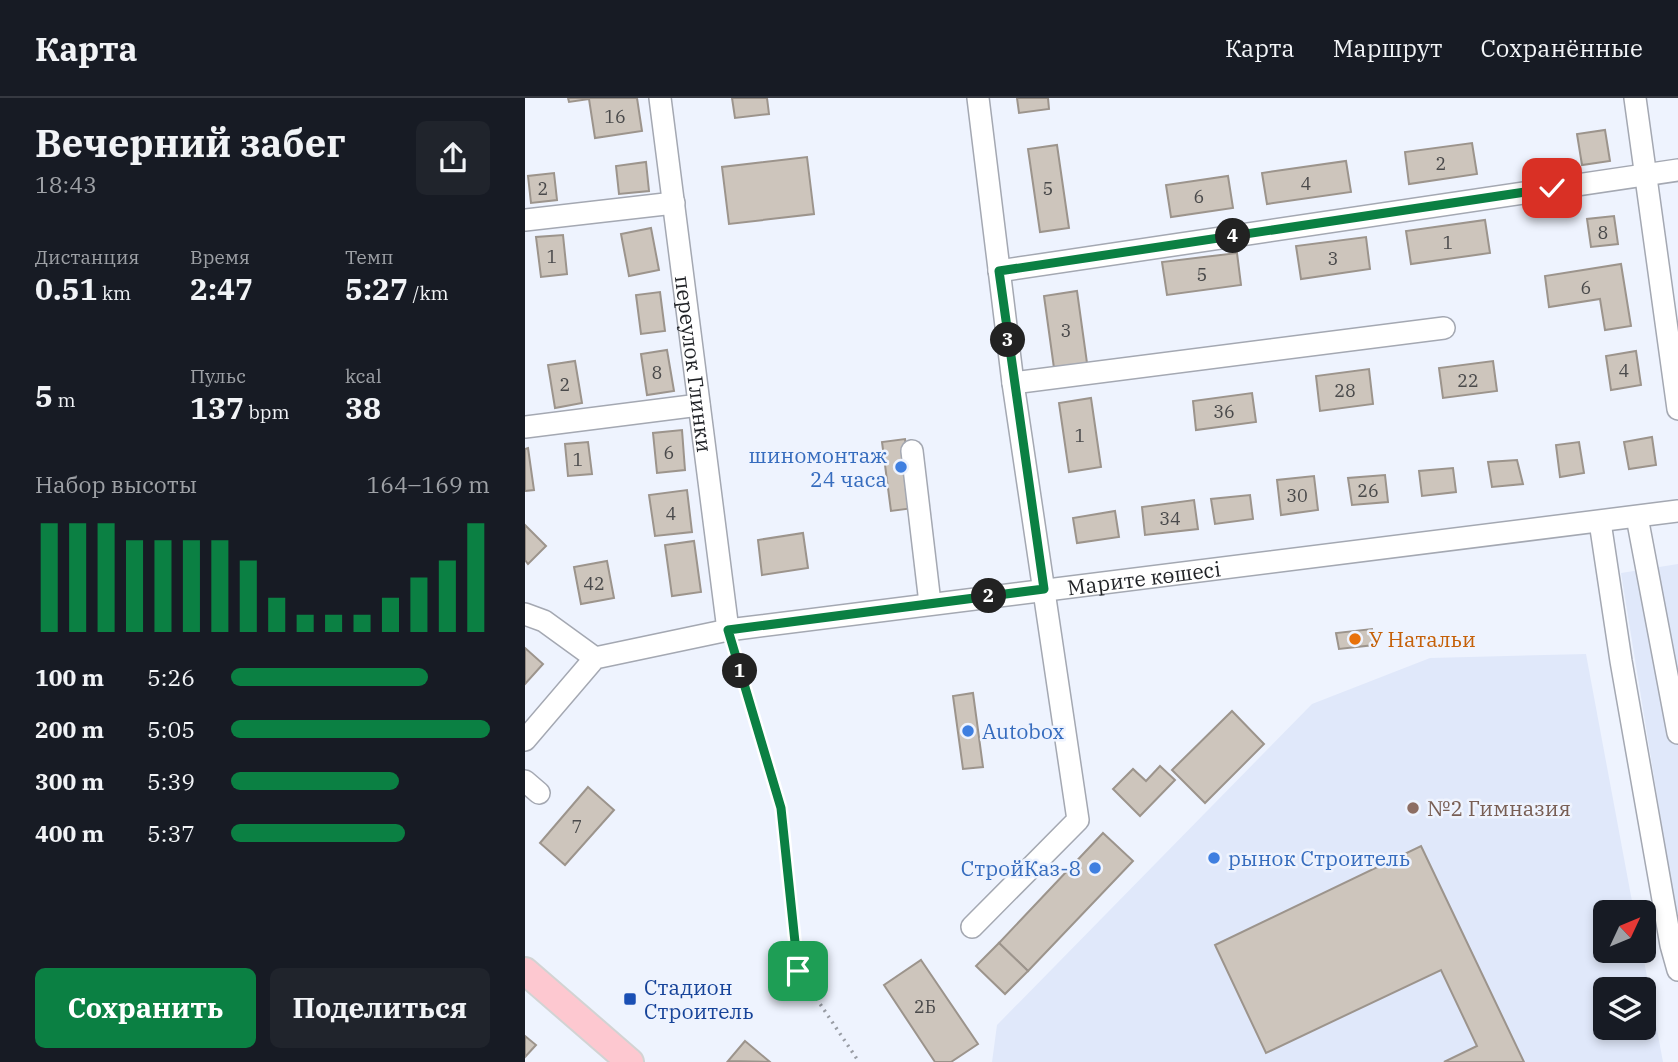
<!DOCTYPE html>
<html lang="ru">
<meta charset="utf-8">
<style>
:root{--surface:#171b24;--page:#20242c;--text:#f1f3f6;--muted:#9ea1a6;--line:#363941;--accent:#0b8043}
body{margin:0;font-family:"IBM Plex Serif",serif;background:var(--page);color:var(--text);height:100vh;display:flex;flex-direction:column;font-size:26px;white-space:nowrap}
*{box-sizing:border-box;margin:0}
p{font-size:23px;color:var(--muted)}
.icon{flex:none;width:38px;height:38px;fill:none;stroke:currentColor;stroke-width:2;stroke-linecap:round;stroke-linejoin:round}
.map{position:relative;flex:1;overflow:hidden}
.panel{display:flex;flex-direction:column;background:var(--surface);width:525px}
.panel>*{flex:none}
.needle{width:46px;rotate:46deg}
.tools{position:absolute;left:1068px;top:802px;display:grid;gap:14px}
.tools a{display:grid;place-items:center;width:63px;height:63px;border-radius:10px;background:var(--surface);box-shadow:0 4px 10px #0003;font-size:35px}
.pin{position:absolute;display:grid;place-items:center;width:60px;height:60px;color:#fff;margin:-30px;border-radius:14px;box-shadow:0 4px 10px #0006}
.km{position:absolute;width:35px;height:35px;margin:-18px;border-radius:50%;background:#222;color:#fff;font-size:19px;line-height:35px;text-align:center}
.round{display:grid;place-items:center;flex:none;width:74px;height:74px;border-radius:10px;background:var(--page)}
.overview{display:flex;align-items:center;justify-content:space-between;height:119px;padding:0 35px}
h1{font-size:38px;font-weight:800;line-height:52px}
.metrics{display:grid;grid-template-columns:repeat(3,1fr);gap:10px;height:119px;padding:7px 35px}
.metrics div{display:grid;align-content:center}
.metrics b{font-size:30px;font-weight:800}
.metrics small{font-size:19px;font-weight:400}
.metrics p{font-size:19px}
.chart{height:196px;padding:14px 35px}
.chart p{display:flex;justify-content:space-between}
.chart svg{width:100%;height:126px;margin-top:7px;stroke:var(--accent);stroke-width:6}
.button{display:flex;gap:14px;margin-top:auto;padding:14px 35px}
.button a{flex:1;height:80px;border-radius:10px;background:var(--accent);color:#fff;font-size:28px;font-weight:800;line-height:80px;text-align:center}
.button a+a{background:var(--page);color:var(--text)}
ul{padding:0 35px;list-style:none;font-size:23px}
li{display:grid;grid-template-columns:112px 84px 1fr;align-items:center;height:52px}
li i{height:18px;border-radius:9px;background:var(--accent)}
header{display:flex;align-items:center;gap:42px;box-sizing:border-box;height:98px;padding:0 35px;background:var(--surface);border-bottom:2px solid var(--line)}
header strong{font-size:33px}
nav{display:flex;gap:38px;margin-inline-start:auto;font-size:24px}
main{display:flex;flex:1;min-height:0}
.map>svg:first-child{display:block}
.built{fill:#e0e8fa;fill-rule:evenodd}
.building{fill:#cdc5bc;stroke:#9c948c;stroke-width:2}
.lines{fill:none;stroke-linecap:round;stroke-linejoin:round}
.minor-casing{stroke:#a4a8b2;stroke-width:24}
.major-casing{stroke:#d2d3d3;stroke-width:30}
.path{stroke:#989ca4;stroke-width:3.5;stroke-dasharray:2 5;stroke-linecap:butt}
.minor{stroke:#fff;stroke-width:21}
.major{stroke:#fdc8d0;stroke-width:26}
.route-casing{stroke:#fff;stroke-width:14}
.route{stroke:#0b8043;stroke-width:9}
.shop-dot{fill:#3f7fe0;stroke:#eef3fe;stroke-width:2.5}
.food-dot{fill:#e8710a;stroke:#eef3fe;stroke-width:2.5}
.education-dot{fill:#8d6e63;stroke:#eef3fe;stroke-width:2.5}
.transit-dot{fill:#1a4fb4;stroke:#eef3fe;stroke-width:2.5}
.labels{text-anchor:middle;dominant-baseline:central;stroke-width:5;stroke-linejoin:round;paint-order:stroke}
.number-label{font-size:18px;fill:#4a4a4b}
.street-label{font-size:21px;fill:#1f2125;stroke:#eef3fe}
.shop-label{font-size:21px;fill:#366cbe;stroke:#eef3fe;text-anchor:end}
.food-label{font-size:21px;fill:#c56008;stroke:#eef3fe;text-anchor:start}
.education-label{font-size:21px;fill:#785e54;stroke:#eef3fe;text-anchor:start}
.transit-label{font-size:21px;fill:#164399;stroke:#eef3fe;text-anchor:start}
</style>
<header>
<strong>Карта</strong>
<nav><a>Карта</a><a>Маршрут</a><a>Сохранённые</a></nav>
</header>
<main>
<section class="panel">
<div class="overview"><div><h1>Вечерний забег</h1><p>18:43</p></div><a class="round"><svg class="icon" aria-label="share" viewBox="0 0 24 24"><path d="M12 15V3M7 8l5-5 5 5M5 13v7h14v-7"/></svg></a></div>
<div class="metrics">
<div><p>Дистанция</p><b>0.51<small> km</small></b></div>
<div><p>Время</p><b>2:47</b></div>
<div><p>Темп</p><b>5:27<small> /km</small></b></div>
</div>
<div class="metrics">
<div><b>5<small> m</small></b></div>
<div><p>Пульс</p><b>137<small> bpm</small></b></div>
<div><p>kcal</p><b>38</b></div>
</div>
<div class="chart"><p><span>Набор высоты</span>164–169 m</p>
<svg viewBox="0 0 160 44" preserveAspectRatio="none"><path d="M5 44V6M15 44V6M25 44V6M35 44V12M45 44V12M55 44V12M65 44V12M75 44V19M85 44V32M95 44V38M105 44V38M115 44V38M125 44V32M135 44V25M145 44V19M155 44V6"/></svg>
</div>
<ul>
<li><b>100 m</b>5:26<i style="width:76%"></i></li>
<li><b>200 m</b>5:05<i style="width:100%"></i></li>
<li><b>300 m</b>5:39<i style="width:65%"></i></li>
<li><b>400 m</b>5:37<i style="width:67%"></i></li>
</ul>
<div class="button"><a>Сохранить</a><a>Поделиться</a></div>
</section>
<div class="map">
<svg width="1153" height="964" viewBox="0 0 1153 964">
<rect width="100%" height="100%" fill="#eef3fe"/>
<g class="built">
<path d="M1153 466V815H1151L1096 475Z"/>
<path d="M1061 556 1109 814H1080V852H1117L1138 964H467L472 927 787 606 905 560ZM1080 891H1118V929H1080Z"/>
</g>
<g class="building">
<path d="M43 0H112L117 33 70 40 64 1 44 4Z"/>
<path d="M207 0H242L244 16 210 20Z"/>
<path d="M492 0H523L524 11 494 15Z"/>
<path d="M1080 32 1085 63 1057 67 1052 36Z"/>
<path d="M947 45 952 76 884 86 880 54Z"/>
<path d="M532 47 544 130 515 134 503 51Z"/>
<path d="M282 59 289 116 204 126 197 69Z"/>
<path d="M821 63 826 94 742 106 737 75Z"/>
<path d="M121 64 124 93 94 96 91 68Z"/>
<path d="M29 75 32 102 6 105 3 78Z"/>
<path d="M703 78 708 110 646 119 641 87Z"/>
<path d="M1089 118 1093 146 1066 149 1062 121Z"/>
<path d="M960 122 965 155 886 166 881 133Z"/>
<path d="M126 130 134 172 104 178 96 136Z"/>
<path d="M38 137 42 176 16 179 11 139Z"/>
<path d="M841 139 845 171 776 181 771 148Z"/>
<path d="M712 155 716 187 642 197 637 164Z"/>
<path d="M1096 166 1106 228 1080 232 1075 201 1024 209 1020 178Z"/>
<path d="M552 193 562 265 529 270 519 198Z"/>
<path d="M135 194 140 233 116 236 111 197Z"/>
<path d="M142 252 149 293 122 297 116 256Z"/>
<path d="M1111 253 1116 287 1086 292 1081 258Z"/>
<path d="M50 263 57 305 30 310 23 267Z"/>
<path d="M968 263 972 293 918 300 914 270Z"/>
<path d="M844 271 848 306 795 313 791 278Z"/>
<path d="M727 295 731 324 671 332 668 303Z"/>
<path d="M566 300 576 369 544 374 534 305Z"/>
<path d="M157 332 160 372 132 375 128 335Z"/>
<path d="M1127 339 1131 367 1104 371 1099 344Z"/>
<path d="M380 341 389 410 366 413 357 344Z"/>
<path d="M63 344 67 376 43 378 40 346Z"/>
<path d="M1054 344 1059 375 1035 379 1031 347Z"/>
<path d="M3 350 9 392 0 393V351Z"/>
<path d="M992 362 998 386 967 389 963 364Z"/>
<path d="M928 370 931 394 897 398 894 373Z"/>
<path d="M860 377 863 404 827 407 823 380Z"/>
<path d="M789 378 793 412 756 417 752 382Z"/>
<path d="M162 392 167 434 130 438 124 397Z"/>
<path d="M725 397 728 421 690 426 686 401Z"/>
<path d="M669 402 673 431 620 437 617 409Z"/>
<path d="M590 413 594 439 552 445 548 420Z"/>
<path d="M0 427 21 448 3 466 0 462Z"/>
<path d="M278 435 283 470 237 477 233 442Z"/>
<path d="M169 443 176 494 147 498 140 447Z"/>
<path d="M82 463 89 500 56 506 49 469Z"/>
<path d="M847 531 849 547 814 551 811 535Z"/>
<path d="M0 550 18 566 0 586Z"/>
<path d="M448 595 458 669 438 671 428 598Z"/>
<path d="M707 613 739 646 680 705 647 672Z"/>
<path d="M635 668 650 682 615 718 588 691 608 671 621 683Z"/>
<path d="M63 689 89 712 40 767 15 745Z"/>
<path d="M578 735 608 763 503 873 474 845Z"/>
<path d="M896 748 999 964H919L952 948 916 872 741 955 690 847Z"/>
<path d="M474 845 503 873 480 896 451 868Z"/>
<path d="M396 862 453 946 426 964H410L359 887Z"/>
<path d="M0 938 11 947 0 959Z"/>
<path d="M220 943 245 964 203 963Z"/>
</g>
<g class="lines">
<defs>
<g id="minor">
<path id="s1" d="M135 0 203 532"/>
<path d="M1110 0 1153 311"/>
<path d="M0 122 149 105"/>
<path d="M474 173 1153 72"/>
<path d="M488 285 919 230"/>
<path d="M0 329 174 307"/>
<path d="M387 353 405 505"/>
<path d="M1112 419 1153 635"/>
<path d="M1075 424 1096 563 1146 847 1153 872"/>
<path d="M0 516 19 523 70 560"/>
<path id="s2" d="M0 642 70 560 203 532 1153 413"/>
<path d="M0 683 14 695"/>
<path d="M447 829 553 722 488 285 453 0"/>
</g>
<path id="major" d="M0 873 105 964"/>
</defs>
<use href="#minor" class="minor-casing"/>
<use href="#major" class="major-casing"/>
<path class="path" d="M208 550 256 710 273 873 334 964"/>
<use href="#minor" class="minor"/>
<use href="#major" class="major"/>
</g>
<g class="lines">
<defs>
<path id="route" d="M273 873 256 710 203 532 519 491 474 173 1027 90"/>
</defs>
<use href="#route" class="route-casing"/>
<use href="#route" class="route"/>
</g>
<g class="shop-dot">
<circle cx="376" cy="369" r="7"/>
<circle cx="443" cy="633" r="7"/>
<circle cx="689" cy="760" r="7"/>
<circle cx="570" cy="770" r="7"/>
</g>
<circle class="food-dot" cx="830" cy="541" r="7"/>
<circle class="education-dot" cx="888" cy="710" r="7"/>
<rect class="transit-dot" x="98" y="894" width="14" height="14" rx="3.5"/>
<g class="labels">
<g class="number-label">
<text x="90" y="18">16</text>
<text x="916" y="65">2</text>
<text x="781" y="85">4</text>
<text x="18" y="90">2</text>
<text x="523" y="90">5</text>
<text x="674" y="98">6</text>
<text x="1078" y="134">8</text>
<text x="923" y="144">1</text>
<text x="27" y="158">1</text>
<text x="808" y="160">3</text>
<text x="677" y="176">5</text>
<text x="1061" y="189">6</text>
<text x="541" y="232">3</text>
<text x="1099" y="272">4</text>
<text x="132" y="274">8</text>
<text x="943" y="282">22</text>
<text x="40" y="286">2</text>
<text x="820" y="292">28</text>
<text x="699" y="313">36</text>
<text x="555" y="337">1</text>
<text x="144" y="354">6</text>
<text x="53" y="361">1</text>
<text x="843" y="392">26</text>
<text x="772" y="397">30</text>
<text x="146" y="415">4</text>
<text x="645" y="420">34</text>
<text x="69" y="485">42</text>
<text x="52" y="728">7</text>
<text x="400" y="908">2Б</text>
</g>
<g class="street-label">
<text stroke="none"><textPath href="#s1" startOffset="268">переулок Глинки</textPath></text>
<text stroke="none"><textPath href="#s2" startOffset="663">Марите көшесі</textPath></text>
</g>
<g class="shop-label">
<text x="362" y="357">шиномонтаж<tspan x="362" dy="24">24 часа</tspan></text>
<text x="457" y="633" text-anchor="start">Autobox</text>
<text x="703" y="760" text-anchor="start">рынок Строитель</text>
<text x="556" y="770">СтройКаз-8</text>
</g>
<g class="food-label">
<text x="844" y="541">У Натальи</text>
</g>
<g class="education-label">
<text x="902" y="710">№2 Гимназия</text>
</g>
<g class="transit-label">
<text x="119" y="889">Стадион<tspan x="119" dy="24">Строитель</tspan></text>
</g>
</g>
</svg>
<div class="tools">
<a><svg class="needle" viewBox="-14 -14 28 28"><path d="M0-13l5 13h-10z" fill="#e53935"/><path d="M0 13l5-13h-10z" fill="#9ea1a6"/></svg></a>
<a><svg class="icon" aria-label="layers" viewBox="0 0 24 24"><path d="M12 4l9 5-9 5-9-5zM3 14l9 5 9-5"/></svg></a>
</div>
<div class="pin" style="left:273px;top:873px;background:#1e9e55"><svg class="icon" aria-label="arrive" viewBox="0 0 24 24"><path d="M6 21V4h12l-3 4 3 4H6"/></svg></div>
<div class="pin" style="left:1027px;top:90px;background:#d93025"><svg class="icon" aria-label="check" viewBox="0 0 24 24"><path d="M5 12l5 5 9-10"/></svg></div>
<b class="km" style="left:215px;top:573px">1</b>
<b class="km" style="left:464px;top:498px">2</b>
<b class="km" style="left:483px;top:242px">3</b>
<b class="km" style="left:708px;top:138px">4</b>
</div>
</main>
